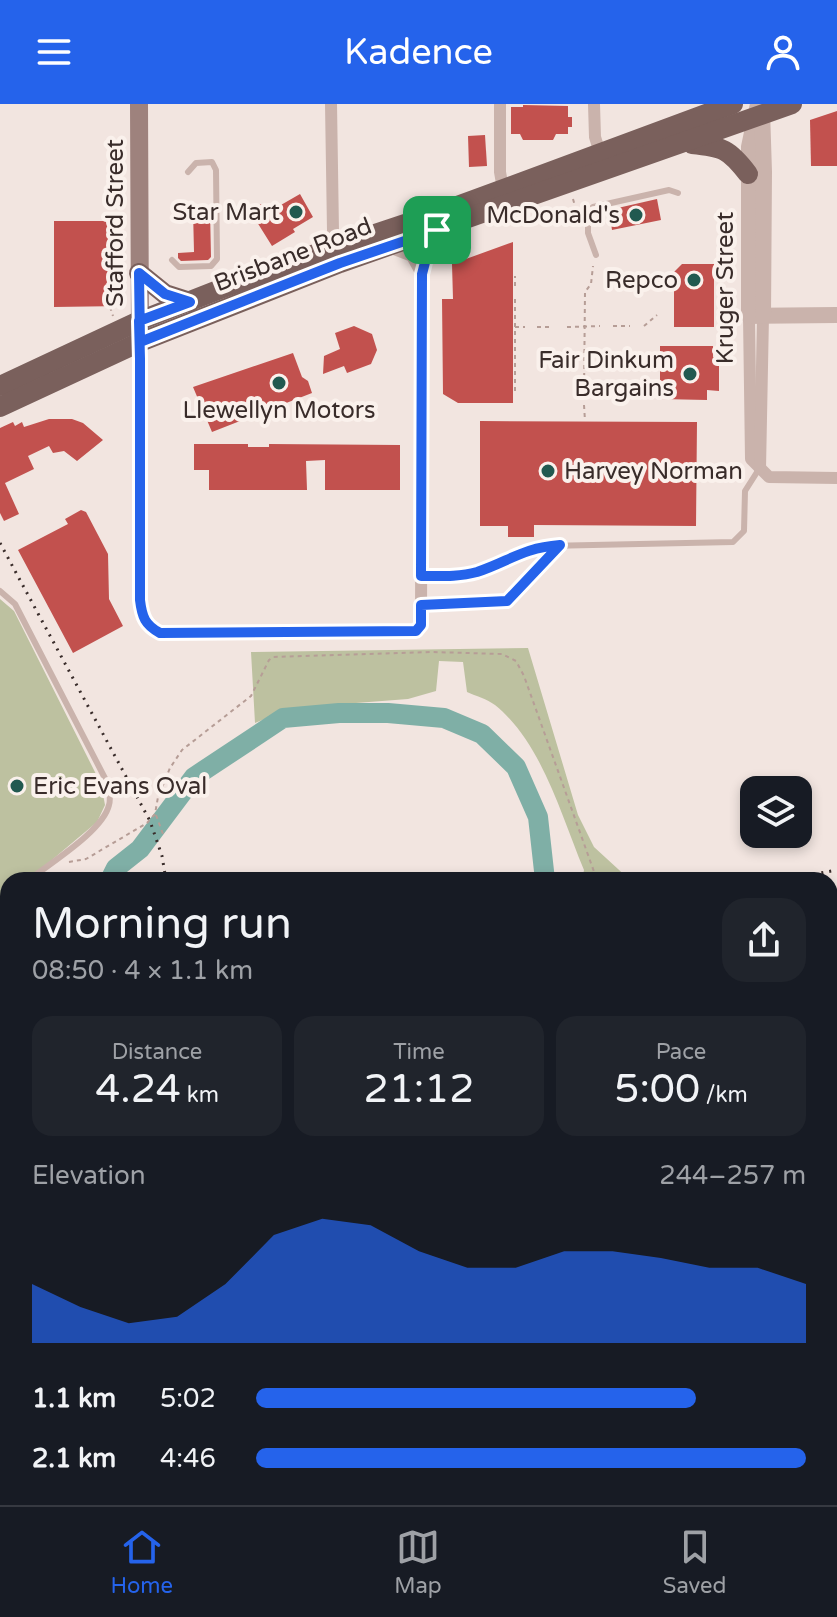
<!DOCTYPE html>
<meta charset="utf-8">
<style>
:root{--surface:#171b24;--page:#20242c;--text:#f1f3f6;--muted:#9ea1a6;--line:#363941;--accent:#2563eb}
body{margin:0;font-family:"Varela Round",sans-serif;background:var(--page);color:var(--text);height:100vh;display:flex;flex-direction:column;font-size:30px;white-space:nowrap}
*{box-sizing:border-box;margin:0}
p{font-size:26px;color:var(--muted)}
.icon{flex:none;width:44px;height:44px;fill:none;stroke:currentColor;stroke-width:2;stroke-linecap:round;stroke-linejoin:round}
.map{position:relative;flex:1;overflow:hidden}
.panel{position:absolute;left:0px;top:768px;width:838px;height:634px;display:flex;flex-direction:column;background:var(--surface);border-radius:24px 24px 0 0;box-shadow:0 4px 12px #0003}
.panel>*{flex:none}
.fabs{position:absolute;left:740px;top:672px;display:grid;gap:16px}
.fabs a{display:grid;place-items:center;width:72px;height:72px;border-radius:16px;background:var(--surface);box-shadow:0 4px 12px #0003;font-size:40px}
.pin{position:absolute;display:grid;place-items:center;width:68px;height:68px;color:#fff;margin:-34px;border-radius:16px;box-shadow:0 4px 12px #0006}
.round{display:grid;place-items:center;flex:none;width:84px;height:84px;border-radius:24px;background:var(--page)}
.overview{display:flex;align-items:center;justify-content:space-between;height:136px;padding:0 32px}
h1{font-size:44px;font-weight:600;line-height:60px}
.figures{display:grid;grid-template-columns:repeat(3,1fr);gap:12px;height:136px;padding:8px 32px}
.figures div{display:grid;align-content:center;border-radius:20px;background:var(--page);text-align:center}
.figures b{font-size:40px;font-weight:600}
.figures small{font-size:22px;font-weight:400}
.figures p{font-size:22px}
.chart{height:224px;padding:16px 32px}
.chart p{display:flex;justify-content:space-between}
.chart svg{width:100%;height:144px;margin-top:8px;fill:var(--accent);opacity:.7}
ul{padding:0 32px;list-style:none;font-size:26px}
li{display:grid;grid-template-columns:128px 96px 1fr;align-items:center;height:60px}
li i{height:20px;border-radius:10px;background:var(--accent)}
header{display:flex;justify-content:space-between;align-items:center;height:104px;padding:0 32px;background:var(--accent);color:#fff;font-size:36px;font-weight:600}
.dock{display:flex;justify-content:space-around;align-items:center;height:112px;border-top:2px solid var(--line);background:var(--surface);font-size:22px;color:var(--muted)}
.dock a{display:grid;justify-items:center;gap:4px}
.dock .current{color:var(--accent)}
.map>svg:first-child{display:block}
.green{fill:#bdc1a0}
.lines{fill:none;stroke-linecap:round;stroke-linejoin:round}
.river{stroke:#7fafa6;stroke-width:20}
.building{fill:#c2514e}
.path{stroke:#b69d96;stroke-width:2;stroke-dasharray:4 4;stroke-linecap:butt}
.service{stroke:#cab3ac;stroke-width:6}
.minor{stroke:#cab3ac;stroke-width:12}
.tertiary{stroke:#cab3ac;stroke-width:16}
.secondary{stroke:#9e827d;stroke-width:18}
.primary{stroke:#7a605c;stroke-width:20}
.rail{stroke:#392c2a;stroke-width:3;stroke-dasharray:2 6;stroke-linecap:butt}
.route-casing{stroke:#fff;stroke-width:16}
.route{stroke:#2563eb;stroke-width:10}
.poi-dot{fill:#215950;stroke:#faf1ec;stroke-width:3}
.labels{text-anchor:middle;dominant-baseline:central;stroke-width:8;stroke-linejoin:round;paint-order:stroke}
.poi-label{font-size:24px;fill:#392c2a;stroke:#faf1ec;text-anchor:end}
.street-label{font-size:24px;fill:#392c2a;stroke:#faf1ec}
</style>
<header><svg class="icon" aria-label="menu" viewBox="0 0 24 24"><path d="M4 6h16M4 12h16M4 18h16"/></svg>Kadence<svg class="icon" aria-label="person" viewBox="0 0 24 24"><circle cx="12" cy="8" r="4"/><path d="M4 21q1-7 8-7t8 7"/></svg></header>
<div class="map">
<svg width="837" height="1401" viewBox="0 0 837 1401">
<rect width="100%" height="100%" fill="#f2e5e0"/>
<g class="green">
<path d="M0 495 14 507 101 680 105 701 97 718 28 776H8V793L0 800Z"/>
<path d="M528 544 578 711 594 743 630 776H582L584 766C561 711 542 639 495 601 487 595 476 592 467 588L463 558 439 557 436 587 408 595 291 604 255 619 251 548Z"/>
<path d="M837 804V1401H421L428 1394H830V806Z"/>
</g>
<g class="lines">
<g class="river">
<path d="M110 776 116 764 140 745 194 673 283 614 339 609H388L444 614 482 630 516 663 538 713 545 776"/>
<path d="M0 894 8 893"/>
<path d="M470 1401 477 1394"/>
</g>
</g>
<g class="building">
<path d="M523 1 568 2V13H572V23H568V30H556L553 36H523L520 30H511V3H523Z"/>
<path d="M837 7V62H811L810 16Z"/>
<path d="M485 31 487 62 469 63 468 32Z"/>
<path d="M300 90 313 113 293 125 295 128 272 142 250 107 261 100 267 109Z"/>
<path d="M657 95 661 116 612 126 609 106Z"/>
<path d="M193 106H210L211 153 208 156 181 157 178 154V149L194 148Z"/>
<path d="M54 117H123V202L54 203Z"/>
<path d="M513 138V299H458L443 290 442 195H453L452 160Z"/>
<path d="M682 160H714V223H674V168Z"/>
<path d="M354 222 372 230 377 246 371 260 347 269 344 262 323 270 324 252 340 245 335 229Z"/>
<path d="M660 242H713V253H719V287L707 286V296L660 295Z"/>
<path d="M293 249 302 273 308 277 312 289 212 328 193 283Z"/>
<path d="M49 315H72L83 319 103 336 77 357 64 347 53 349 49 342 28 352 34 365 5 379 19 410 4 417 0 409V324L13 318 15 322 22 318 24 323Z"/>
<path d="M480 317 697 318 696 422 534 421V433H508V422H480Z"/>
<path d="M194 340H248V343H269V340L400 341V386H325V356L306 357 307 386H209V366H194Z"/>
<path d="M81 406 86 408 108 450 109 495 123 522 73 549 18 446 68 420 65 415Z"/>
</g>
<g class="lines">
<g class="path">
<path d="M573 95 578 113"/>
<path d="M515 182V172"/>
<path d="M515 195V290"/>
<path d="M110 203 113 212"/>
<path d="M613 222H630"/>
<path d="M644 222 657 211"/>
<path d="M515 223H525"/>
<path d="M537 223H553"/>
<path d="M567 223 600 222"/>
<path d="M584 289 585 188 591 180 593 162"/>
<path d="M584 301 585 317"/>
<path d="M156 711 163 730"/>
<path d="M69 758 86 755 147 719 155 710 158 693 170 664 182 646 251 592 269 556 273 553 432 548 502 550 516 557 524 572 597 776"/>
<path d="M830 1086 837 1096"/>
<path d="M830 1210 835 1201 837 1180"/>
<path d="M830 1240 837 1238"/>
<path d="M705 1401 712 1394"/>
</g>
<g class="service">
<path d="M596 151 588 129V107L593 103 669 86 678 89"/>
<path d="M172 156 179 163 211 162 217 155 216 66 212 58 196 59 188 68"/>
<path d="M421 472C438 472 456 473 473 469 499 463 519 446 546 442L733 438 744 427 745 387 759 365"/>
<path d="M0 487 15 500 109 682C109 688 111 696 109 701 103 727 50 759 29 776"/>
<path d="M421 501 507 497 560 441"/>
<path d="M0 802 8 795"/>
<path d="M0 1249 8 1266"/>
<path d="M0 1337 8 1332"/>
</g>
<g class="minor">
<path d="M331 0 333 127 337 142"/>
<path d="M500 0V68L503 85"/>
<path d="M594 0 595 33 600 49"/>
<path d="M389 143 412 152 422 170"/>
<path d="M749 212 751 355 769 373 837 374"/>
<path d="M140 238V496C142 513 145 521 160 529L416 527 421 521 422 170 428 147 437 126"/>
<path d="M760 365 763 212"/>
</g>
<g class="tertiary">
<path d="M758 0 749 43V212L837 211"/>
<path d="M762 6 764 68 763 212"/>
</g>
<path class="secondary" d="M139 0 140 231"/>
<g class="primary">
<path d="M692 40C723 43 729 45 748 70"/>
<path d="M139 169 165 190 190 198"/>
<path d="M0 282 139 217 218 186 318 149 444 107 733 0"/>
<path d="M0 303 140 238 340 159 792 0"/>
</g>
<g class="rail">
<path d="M0 439 150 717 162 752 166 776"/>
<path d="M782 776 837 766"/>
<path d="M0 1053 8 1045"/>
<path d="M0 1086 8 1081"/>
</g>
</g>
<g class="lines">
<defs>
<path id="route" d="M437 126 340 159 140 238 139 169 165 190 190 198 139 217 140 255V496C142 513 145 521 160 529L416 527 421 521V501L507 497 560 441C522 444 510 457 477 468 459 473 440 472 421 472L422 170 428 147 437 126"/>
</defs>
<use href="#route" class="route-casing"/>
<use href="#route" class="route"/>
</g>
<g class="poi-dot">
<circle cx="296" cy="108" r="8"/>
<circle cx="636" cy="111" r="8"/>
<circle cx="694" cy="176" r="8"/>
<circle cx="690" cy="270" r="8"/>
<circle cx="279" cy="279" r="8"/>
<circle cx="548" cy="367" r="8"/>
<circle cx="17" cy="682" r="8"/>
</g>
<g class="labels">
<g class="poi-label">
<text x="280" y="108">Star Mart</text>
<text x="620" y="111">McDonald's</text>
<text x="678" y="176">Repco</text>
<text x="674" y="256">Fair Dinkum<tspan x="674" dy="28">Bargains</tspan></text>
<text x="279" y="306" text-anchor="middle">Llewellyn Motors</text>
<text x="564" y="367" text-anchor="start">Harvey Norman</text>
<text x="33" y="682" text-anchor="start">Eric Evans Oval</text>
</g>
<g class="street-label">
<text transform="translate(115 119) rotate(-90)">Stafford Street</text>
<text transform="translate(293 151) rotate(-21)">Brisbane Road</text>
<text transform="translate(725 184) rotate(-90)">Kruger Street</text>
</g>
</g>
</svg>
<div class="fabs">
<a><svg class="icon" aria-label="layers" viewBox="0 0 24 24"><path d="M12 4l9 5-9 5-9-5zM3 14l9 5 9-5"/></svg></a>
</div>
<div class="pin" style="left:437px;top:126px;background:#1e9e55"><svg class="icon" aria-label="arrive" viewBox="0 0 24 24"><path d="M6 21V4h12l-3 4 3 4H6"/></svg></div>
<section class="panel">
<div class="overview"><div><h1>Morning run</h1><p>08:50 · 4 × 1.1 km</p></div><a class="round"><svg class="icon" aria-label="share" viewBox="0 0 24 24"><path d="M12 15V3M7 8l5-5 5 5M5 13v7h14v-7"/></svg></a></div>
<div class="figures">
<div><p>Distance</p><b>4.24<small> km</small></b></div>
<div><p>Time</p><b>21:12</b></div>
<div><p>Pace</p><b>5:00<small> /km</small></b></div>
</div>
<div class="chart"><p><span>Elevation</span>244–257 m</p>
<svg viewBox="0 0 160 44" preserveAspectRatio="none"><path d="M0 44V26L10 33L20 38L30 36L40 26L50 11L60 6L70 8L80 16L90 21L100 21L110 16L120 16L130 18L140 21L150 21L160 26V44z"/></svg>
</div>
<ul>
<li><b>1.1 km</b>5:02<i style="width:80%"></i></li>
<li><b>2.1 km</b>4:46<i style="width:100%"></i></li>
</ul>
</section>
</div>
<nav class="dock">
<a class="current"><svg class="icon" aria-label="home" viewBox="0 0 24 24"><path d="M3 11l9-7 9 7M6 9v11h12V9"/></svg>Home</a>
<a><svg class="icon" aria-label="map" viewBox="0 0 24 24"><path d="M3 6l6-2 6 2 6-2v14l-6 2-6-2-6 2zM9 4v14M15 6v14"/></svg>Map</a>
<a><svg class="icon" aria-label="saved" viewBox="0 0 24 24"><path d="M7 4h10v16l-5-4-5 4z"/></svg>Saved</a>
</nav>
